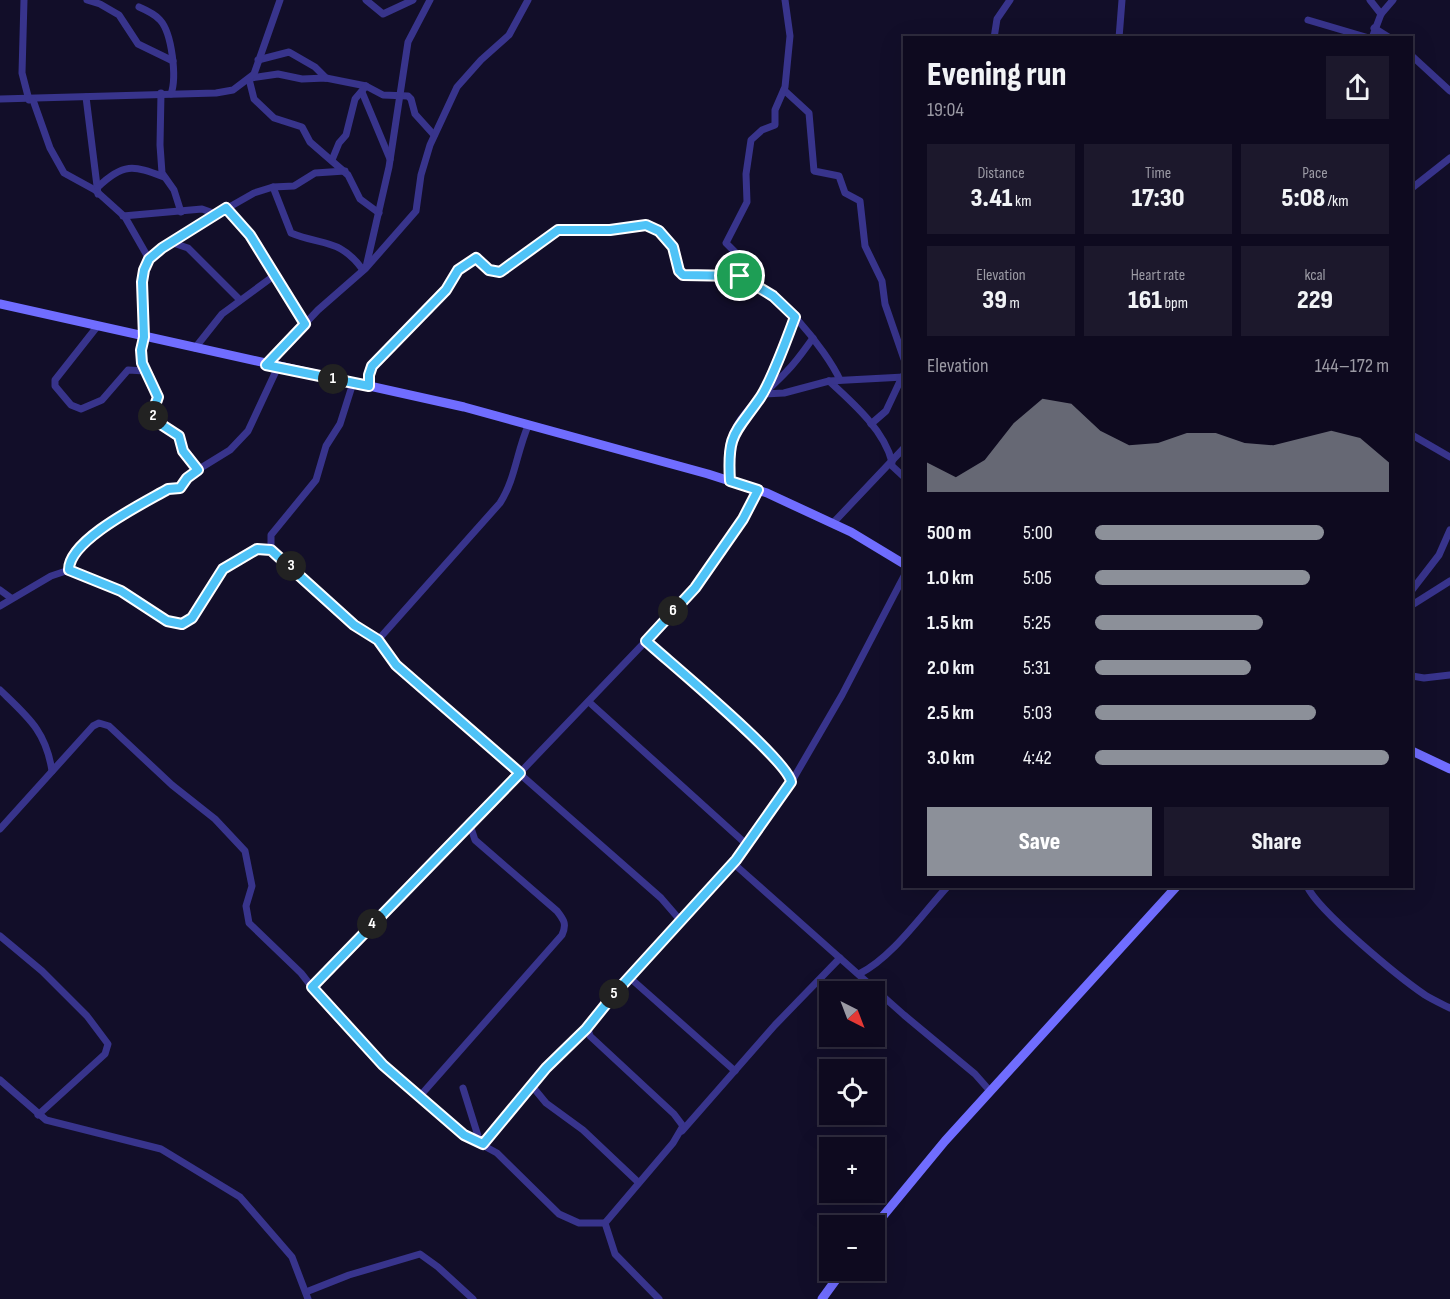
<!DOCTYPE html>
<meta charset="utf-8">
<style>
:root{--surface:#0e0a1f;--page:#1c182c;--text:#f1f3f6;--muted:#9b9aa4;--line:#2e2b3d;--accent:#8c9099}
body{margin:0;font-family:"Sofia Sans Condensed",sans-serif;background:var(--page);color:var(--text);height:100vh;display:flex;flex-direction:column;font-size:22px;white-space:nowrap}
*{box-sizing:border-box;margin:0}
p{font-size:20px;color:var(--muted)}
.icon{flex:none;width:33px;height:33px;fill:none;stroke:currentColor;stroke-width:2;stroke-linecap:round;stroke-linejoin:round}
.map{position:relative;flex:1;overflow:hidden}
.panel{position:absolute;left:903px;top:36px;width:510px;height:852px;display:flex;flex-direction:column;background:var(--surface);border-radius:0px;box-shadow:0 6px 24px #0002,0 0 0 2px var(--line)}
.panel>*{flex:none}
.needle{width:39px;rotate:138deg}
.buttons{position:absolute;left:819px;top:981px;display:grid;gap:12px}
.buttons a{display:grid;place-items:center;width:66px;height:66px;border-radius:0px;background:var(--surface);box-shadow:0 6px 24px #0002,0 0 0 2px var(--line);font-size:30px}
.pin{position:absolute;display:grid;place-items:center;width:51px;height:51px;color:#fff;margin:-26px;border:3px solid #fff;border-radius:50%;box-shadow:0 2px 6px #0007}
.km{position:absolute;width:30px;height:30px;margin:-15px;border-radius:50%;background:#222;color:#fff;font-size:16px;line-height:30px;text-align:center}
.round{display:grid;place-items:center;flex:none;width:63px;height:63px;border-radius:0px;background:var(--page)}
.overview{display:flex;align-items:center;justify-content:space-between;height:102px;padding:0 24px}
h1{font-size:33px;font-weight:800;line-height:45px}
.stats{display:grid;grid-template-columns:repeat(3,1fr);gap:9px;height:102px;padding:6px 24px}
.stats div{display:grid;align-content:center;border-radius:0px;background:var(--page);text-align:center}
.stats b{font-size:26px;font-weight:800}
.stats small{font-size:16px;font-weight:400}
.stats p{font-size:16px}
.chart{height:168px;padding:12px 24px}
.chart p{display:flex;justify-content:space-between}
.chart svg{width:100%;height:108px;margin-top:6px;fill:var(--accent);opacity:.7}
.button{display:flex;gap:12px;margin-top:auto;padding:12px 24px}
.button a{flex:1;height:69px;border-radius:0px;background:var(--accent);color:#fff;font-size:24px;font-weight:800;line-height:69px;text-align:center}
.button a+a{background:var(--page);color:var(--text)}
ul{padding:0 24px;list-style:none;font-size:20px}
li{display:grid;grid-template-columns:96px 72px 1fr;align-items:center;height:45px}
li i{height:15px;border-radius:8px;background:var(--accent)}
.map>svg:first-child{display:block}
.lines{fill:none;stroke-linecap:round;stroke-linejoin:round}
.street{stroke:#38348c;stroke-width:7}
.secondary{stroke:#706dff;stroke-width:9}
.route-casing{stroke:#fff;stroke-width:12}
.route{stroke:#4fc3f7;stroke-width:8}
</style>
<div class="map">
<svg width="1450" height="1299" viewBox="0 0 1450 1299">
<rect width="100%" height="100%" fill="#120e29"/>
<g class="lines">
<g class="street">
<path d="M24 0 22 73 29 100"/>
<path d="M87 0 100 4 119 15 138 44 173 61"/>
<path d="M366 0 383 14 413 0"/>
<path d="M1370 0 1381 14"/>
<path d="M139 7C146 10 155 14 160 20 172 33 177 77 171 94"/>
<path d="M1308 20 1369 38"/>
<path d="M1374 28 1390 38"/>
<path d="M994 38 997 19 1010 0"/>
<path d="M1119 38 1122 0"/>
<path d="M1372 38 1381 14 1393 0"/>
<path d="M1412 56 1450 91"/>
<path d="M258 60 289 52 315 67 326 78"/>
<path d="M251 78 278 74 302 79 326 78 366 86 383 95 408 96 411 99 415 114 434 135"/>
<path d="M249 79 254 99 274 118 302 127 310 142 348 175 360 199 379 213"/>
<path d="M784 90 809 113 814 171 839 176 845 193 860 201 865 246 882 281 885 304 904 359"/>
<path d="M362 92 390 159"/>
<path d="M161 93 160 145 162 173 174 190 181 212"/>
<path d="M86 97 98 194"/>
<path d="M0 99 216 93 233 90 254 74 280 0"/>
<path d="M33 100 50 148 64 173 95 190 125 217 149 259"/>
<path d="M332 160 339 143 346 135 355 99 366 86"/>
<path d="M98 187C123 163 133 165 164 177"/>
<path d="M273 187 291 233C322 246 340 238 363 270"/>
<path d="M1412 188 1450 158"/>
<path d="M226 208 250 235 305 324"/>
<path d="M123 216 202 209 216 214"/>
<path d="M170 242 188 248 240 300"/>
<path d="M366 267 389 167 408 42 430 0"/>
<path d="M740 276 741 258 726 243 747 202 746 174 751 140 762 130 775 125V110L785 87 790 36 785 0"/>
<path d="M96 328 55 380V386L71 405 81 409 102 400 128 370 145 371"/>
<path d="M195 348 222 314 275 275"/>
<path d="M266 365 318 310 366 268 416 211 421 175 430 145 457 87 481 60 509 35 528 0"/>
<path d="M829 381C853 403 884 430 892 462"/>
<path d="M369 386V375L379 357 445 290 458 270 474 258 489 270 500 272 558 230H610L646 225 659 231 673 247 679 271 683 275C700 280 720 274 738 276 772 281 827 351 840 380"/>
<path d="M762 394 795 317"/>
<path d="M764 394 784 393 829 381 904 377"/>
<path d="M871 424 886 411 902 377"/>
<path d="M1412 435 1450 457"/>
<path d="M890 464 904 477"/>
<path d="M198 470 183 451 179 436 159 423 152 414 158 397 142 363 141 350 144 337 142 282 149 259 182 234 254 193 273 187 294 186 315 173 345 171"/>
<path d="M730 481C729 467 728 453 731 439 739 411 768 392 787 371 797 361 805 349 813 338"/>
<path d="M833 523 904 448"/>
<path d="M271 550V535L316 480 326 446 340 424 353 383"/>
<path d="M69 570C68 540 144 503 168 489L180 488 191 474 230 450 248 431 276 371 283 369"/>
<path d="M0 590 11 598"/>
<path d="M1412 590 1439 555 1450 530"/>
<path d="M1412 605 1450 581"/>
<path d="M0 606 51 576 69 570 121 591 167 621 182 624 193 618 223 569 257 549 271 550 355 625 378 640 396 665 661 898 680 920"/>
<path d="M378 640 500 503C515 480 517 451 528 426"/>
<path d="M646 641C669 662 788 760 791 782L736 860 587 1026 590 1036 674 1114 683 1126 673 1143 605 1223 615 1254 659 1299"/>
<path d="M1412 676 1424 678 1450 675"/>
<path d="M0 690C28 717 46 731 52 771"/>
<path d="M589 702 745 843"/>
<path d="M792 781 842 695 904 576"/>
<path d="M0 829 93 726 99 723 109 726 172 785 215 819 245 851 252 886 246 906 249 923 301 973 329 1009 383 1065 464 1135 497 1153 559 1214 579 1223H605"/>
<path d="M733 863 904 1015 975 1074 990 1091"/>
<path d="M1307 886C1318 911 1400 978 1425 995 1433 1000 1442 1004 1450 1008"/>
<path d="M0 936 42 971 87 1016 108 1044 105 1054 38 1115"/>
<path d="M859 974C892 958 923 913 948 886"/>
<path d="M629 977 735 1071"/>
<path d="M312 987 470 825"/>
<path d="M0 1080 46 1120 161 1149 240 1197 292 1257 308 1299"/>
<path d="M532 1086 546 1103 583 1130 638 1182"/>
<path d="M463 1088 478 1136V1143"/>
<path d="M420 1096 562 935C567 924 564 920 557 911L475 840 470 825 688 597 743 519 758 490"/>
<path d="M682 1131 775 1025 840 958"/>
<path d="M483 1144 546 1068 586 1029"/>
<path d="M306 1292 349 1275 420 1254 438 1267 473 1299"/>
</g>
<g class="secondary">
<path d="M0 304 464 407 708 474 767 493 851 532 904 564"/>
<path d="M1412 751 1450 769"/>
<path d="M874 1227 945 1141 1177 886"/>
<path d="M822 1299 843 1270"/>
</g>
</g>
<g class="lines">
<defs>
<path id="route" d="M226 208 250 235 305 324 266 365 359 384 369 386V375L372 366 446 290 458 270 476 258 489 270 500 272 558 230H610L646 225 659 231 673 247 679 271 683 275 740 276 773 296 795 317C788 336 771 382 760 398 735 434 727 433 730 481L758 490 743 519 695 588 646 641C669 662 788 760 791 782L736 860 615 993 586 1029 546 1068 483 1144 464 1135 383 1065 312 987 520 773 396 665 378 640 354 625 271 550 257 549 223 569 192 618 182 624 167 621 121 591 69 570C68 540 144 503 168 489L180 488 187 478 198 470 183 451 179 436 159 423 152 414 158 397 142 363 141 350 144 337 142 282 144 270 149 259 162 248Z"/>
</defs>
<use href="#route" class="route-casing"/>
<use href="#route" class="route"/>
</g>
</svg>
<div class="buttons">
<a><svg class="needle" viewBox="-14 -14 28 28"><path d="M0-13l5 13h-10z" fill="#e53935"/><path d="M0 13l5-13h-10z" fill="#9b9aa4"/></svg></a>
<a><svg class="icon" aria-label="locate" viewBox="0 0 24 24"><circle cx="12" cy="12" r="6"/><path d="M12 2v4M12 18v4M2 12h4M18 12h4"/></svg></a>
<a>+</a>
<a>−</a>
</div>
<div class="pin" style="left:740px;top:276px;background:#1e9e55"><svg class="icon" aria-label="arrive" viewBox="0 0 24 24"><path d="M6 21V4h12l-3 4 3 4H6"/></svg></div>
<b class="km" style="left:333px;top:379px">1</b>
<b class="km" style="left:153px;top:416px">2</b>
<b class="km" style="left:291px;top:566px">3</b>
<b class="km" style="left:372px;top:924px">4</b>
<b class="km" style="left:614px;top:994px">5</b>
<b class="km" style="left:673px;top:611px">6</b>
<section class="panel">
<div class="overview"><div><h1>Evening run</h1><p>19:04</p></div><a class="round"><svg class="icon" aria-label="share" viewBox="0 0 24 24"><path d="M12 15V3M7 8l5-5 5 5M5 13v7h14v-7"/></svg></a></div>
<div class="stats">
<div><p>Distance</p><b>3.41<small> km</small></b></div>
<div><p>Time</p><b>17:30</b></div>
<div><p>Pace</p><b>5:08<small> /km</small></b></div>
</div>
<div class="stats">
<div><p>Elevation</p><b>39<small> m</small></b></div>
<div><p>Heart rate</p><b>161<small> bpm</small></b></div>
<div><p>kcal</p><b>229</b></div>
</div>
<div class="chart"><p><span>Elevation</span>144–172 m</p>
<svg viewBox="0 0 160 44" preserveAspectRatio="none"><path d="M0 44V32L10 38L20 31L30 16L40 6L50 8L60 19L70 25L80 24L90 20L100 20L110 24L120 25L130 22L140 19L150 22L160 32V44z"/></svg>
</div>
<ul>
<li><b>500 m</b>5:00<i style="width:78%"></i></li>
<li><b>1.0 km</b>5:05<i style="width:73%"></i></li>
<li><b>1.5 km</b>5:25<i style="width:57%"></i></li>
<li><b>2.0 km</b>5:31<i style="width:53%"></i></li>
<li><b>2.5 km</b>5:03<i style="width:75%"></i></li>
<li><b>3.0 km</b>4:42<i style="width:100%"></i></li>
</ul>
<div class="button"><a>Save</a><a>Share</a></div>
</section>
</div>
